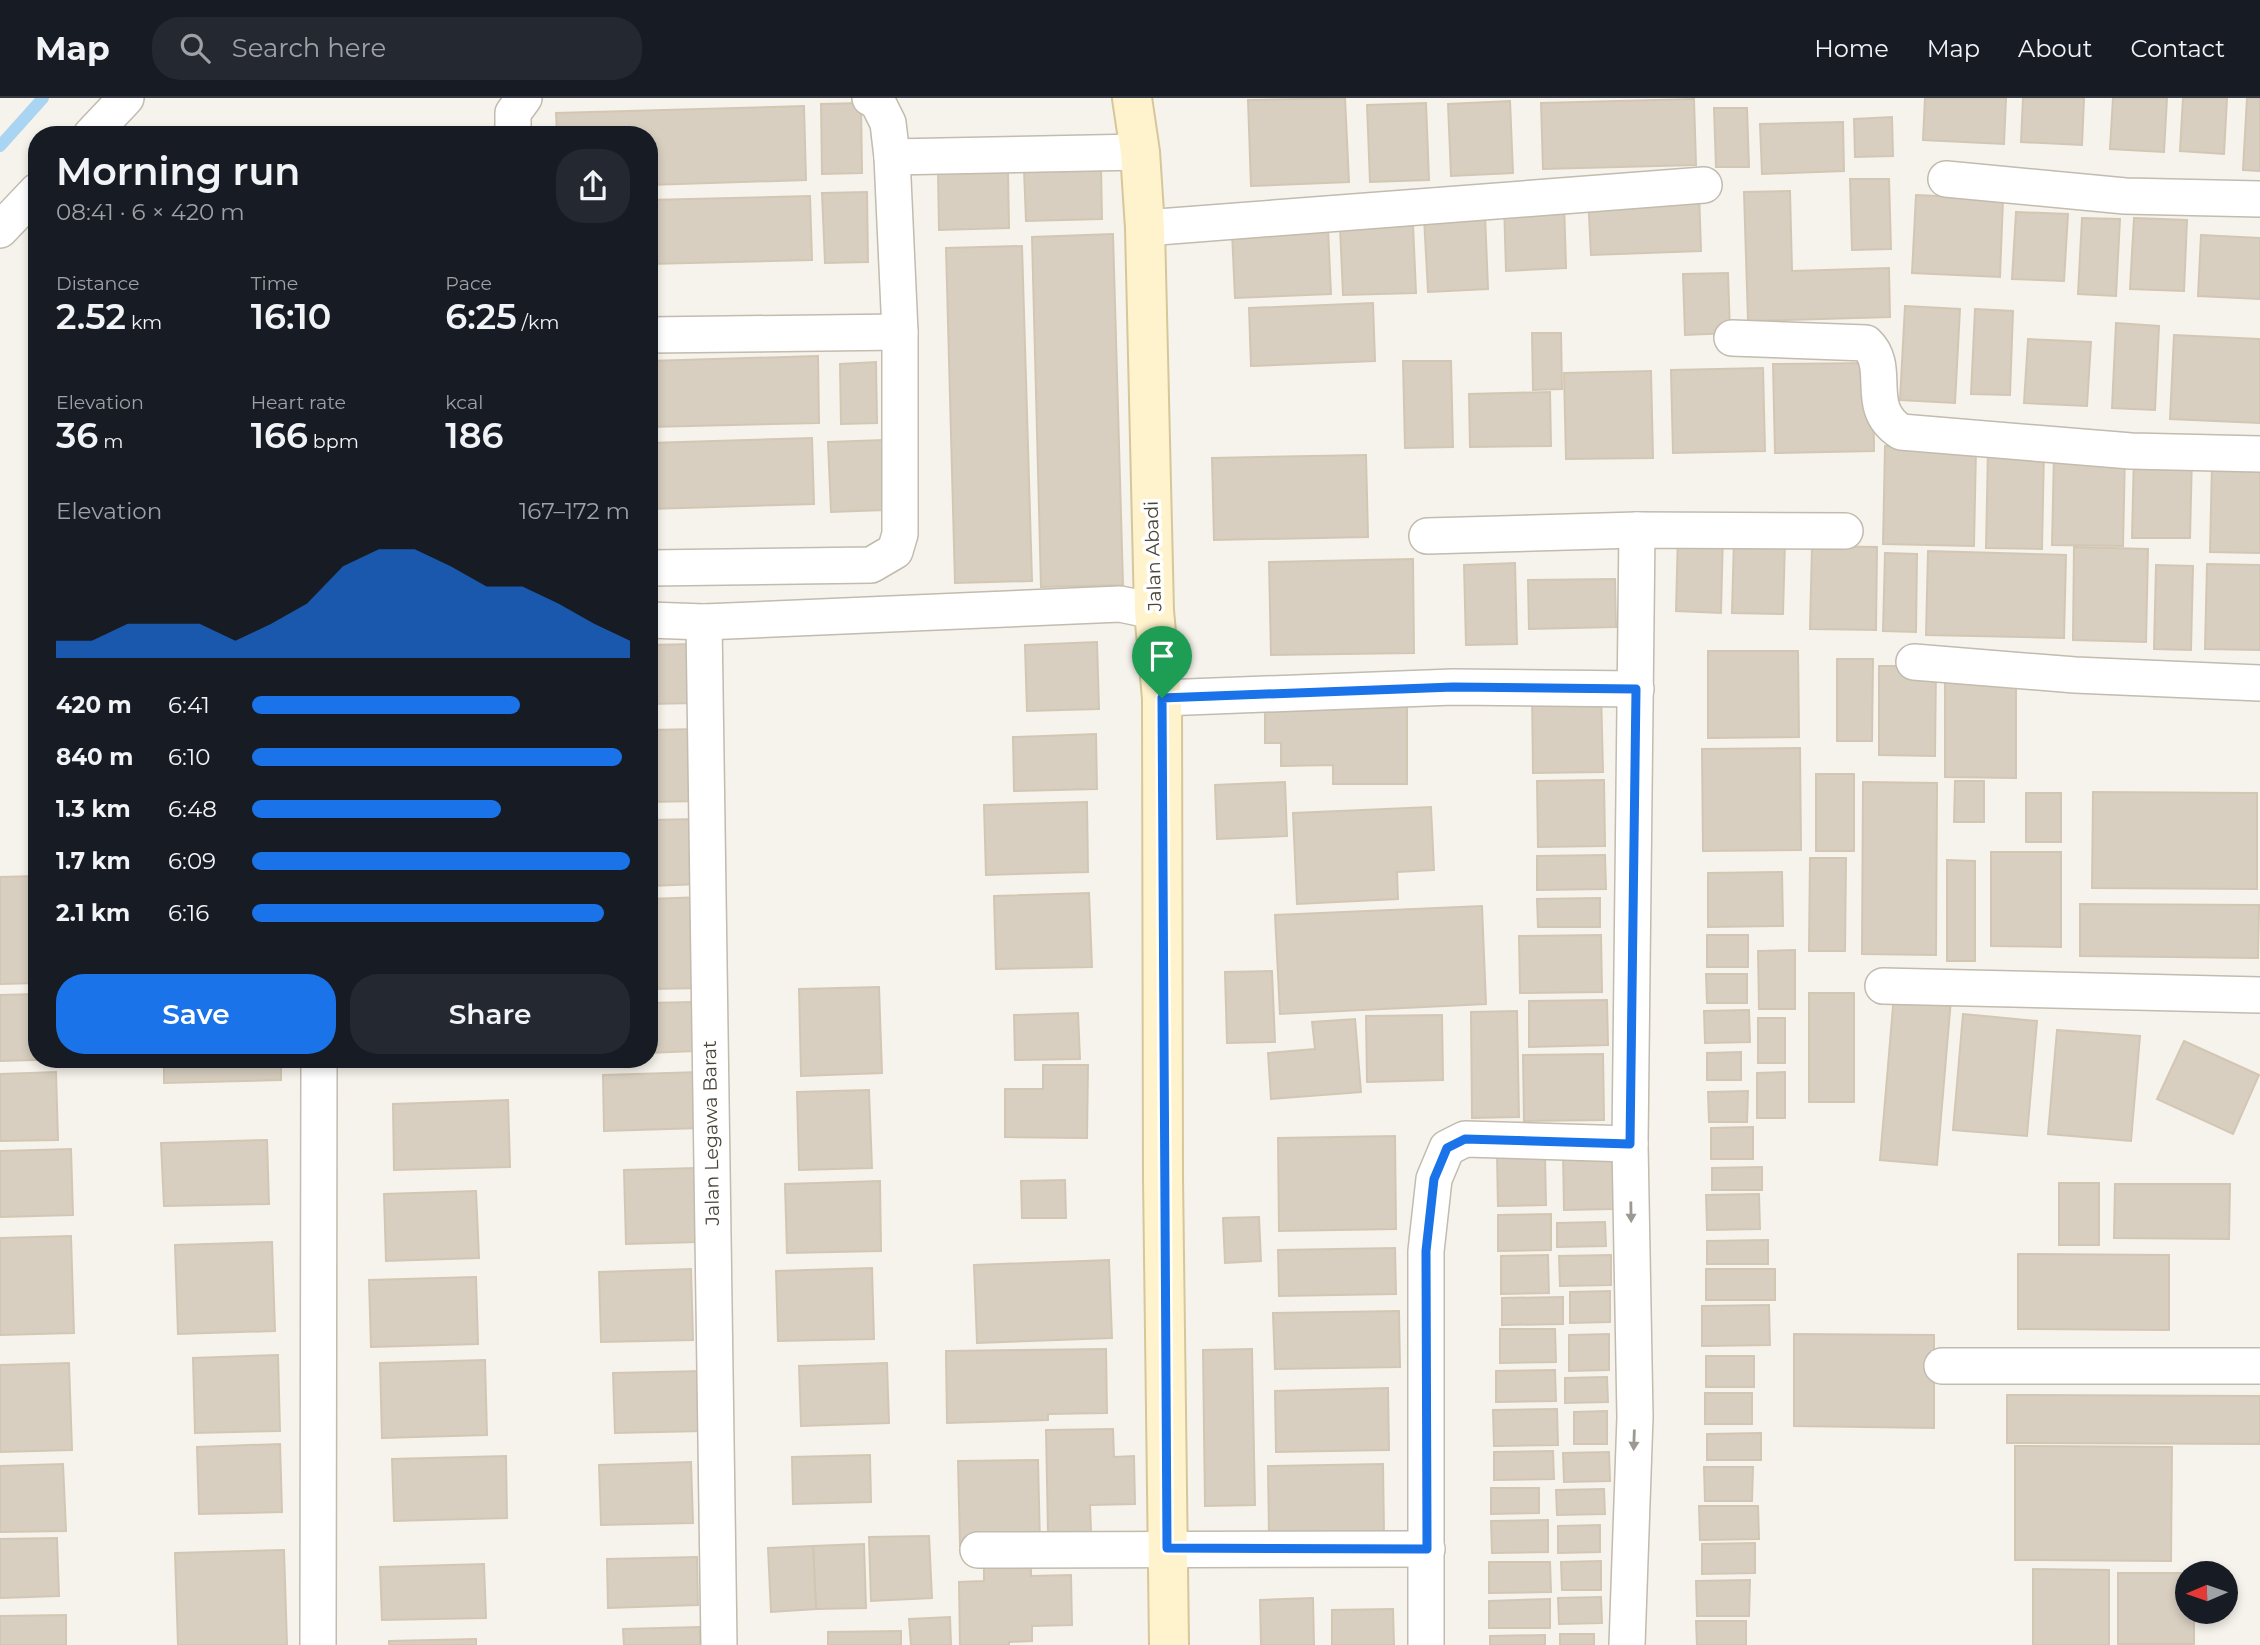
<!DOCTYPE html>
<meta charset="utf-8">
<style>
:root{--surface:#171b24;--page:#242831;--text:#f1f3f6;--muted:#9ea1a6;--line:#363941;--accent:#1a73e8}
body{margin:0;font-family:Montserrat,sans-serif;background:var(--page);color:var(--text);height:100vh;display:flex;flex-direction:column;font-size:26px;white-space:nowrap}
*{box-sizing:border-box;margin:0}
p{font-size:23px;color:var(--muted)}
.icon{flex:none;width:38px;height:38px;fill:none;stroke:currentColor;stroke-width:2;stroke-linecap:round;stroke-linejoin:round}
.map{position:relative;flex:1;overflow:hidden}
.sheet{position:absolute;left:28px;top:28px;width:630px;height:942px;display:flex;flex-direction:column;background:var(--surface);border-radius:28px;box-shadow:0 4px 10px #0003}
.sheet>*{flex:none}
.needle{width:46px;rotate:268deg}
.tools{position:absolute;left:2175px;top:1463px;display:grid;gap:14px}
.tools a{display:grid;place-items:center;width:63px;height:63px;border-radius:50%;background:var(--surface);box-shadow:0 4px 10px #0003;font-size:35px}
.pin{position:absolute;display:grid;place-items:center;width:60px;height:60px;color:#fff;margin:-72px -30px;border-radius:50% 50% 50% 0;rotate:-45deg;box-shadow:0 0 7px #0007}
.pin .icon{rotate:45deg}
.round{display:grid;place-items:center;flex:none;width:74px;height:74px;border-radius:28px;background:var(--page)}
.summary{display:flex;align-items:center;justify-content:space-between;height:119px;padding:0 28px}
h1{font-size:38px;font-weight:600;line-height:52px}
.stats{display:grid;grid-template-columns:repeat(3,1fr);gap:10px;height:119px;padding:7px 28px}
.stats div{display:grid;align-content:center}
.stats b{font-size:35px;font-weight:600}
.stats small{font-size:19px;font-weight:400}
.stats p{font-size:19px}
.chart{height:196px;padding:14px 28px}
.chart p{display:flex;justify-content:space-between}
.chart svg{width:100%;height:126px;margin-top:7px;fill:var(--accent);opacity:.7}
.action{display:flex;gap:14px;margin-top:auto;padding:14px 28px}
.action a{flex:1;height:80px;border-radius:28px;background:var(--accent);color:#fff;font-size:28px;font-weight:600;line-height:80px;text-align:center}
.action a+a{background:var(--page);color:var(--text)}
ul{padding:0 28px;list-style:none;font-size:23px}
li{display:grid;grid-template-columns:112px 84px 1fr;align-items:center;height:52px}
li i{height:18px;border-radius:9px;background:var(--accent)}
header{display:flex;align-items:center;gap:42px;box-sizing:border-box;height:98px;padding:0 35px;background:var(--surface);border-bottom:2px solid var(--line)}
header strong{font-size:33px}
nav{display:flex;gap:38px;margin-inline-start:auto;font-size:24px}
.search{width:490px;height:63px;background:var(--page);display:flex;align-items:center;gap:18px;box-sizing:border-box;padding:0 24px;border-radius:28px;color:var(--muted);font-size:26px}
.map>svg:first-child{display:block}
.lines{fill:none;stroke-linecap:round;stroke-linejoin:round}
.stream{stroke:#a9d4f2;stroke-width:12}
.building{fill:#d8cfc1;stroke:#d3c7b4;stroke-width:2}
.street-casing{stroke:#c2bbae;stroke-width:38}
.secondary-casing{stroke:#d6c79b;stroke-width:42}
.street{stroke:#fff;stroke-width:35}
.secondary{stroke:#fff3cd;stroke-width:38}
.oneway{fill:#9c9892}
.route-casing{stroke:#fff;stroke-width:14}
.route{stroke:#1a73e8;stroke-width:9}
.labels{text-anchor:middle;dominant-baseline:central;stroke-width:7;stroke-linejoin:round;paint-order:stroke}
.street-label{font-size:19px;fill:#4b4439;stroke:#fff}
</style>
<header>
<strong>Map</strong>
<div class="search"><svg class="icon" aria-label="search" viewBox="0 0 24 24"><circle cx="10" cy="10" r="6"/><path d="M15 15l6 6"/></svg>Search here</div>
<nav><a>Home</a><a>Map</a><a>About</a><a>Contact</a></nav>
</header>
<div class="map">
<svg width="2260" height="1547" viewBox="0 0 2260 1547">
<rect width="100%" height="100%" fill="#f6f3ec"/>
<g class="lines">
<path class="stream" d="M0 48 43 0"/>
</g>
<g class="building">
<path d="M1345 0 1349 84 1251 88 1248 2Z"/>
<path d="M1925 0H2006L2004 46 1923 42Z"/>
<path d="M2023 0H2084L2082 47 2021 44Z"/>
<path d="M2113 0H2167L2164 54 2110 51Z"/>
<path d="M2183 0H2227L2224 56 2180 53Z"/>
<path d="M2247 0H2260V73L2243 72Z"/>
<path d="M1694 1 1696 67 1543 71 1541 5Z"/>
<path d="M1510 3 1513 75 1451 78 1448 6Z"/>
<path d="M861 5 862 75 822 76 821 6Z"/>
<path d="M1426 5 1429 82 1370 84 1367 7Z"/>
<path d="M804 8 806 82 649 87V37H557L556 15Z"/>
<path d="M1714 10H1747L1749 69H1716Z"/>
<path d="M1892 19 1893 58 1855 59 1854 21Z"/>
<path d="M1843 24 1844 73 1762 76 1760 26Z"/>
<path d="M1101 69 1102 121 1026 123 1024 71Z"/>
<path d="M1008 72 1009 130 939 132 938 74Z"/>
<path d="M1850 81H1889L1891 151 1852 152Z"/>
<path d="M1699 93 1701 153 1591 157 1588 97Z"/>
<path d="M1790 93 1792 173 1889 170 1890 219 1748 223 1744 94Z"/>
<path d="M867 94 868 164 825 165 822 95Z"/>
<path d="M1916 97 2003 101 2000 179 1912 175Z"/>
<path d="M810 98 812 162 649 166V102Z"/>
<path d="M1564 102 1566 170 1506 173 1504 104Z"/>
<path d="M2016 114 2068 116 2064 183 2012 181Z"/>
<path d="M1485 116 1488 191 1428 194 1424 119Z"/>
<path d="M2082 120 2120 121 2116 198 2078 196Z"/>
<path d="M2134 120 2187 122 2184 193 2130 191Z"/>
<path d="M1413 126 1416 195 1343 197 1340 129Z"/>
<path d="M1328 130 1331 196 1235 200 1232 134Z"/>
<path d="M1113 136 1123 487 1041 489 1032 139Z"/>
<path d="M2201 137 2260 140V201L2198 198Z"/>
<path d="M1022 148 1032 483 955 485 946 150Z"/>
<path d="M1728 175 1730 235 1685 237 1683 176Z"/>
<path d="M1373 205 1375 263 1251 268 1249 210Z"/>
<path d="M1905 208 1960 211 1955 305 1900 302Z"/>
<path d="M1975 211 2013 213 2010 297 1971 296Z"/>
<path d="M2116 225 2159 228 2155 312 2112 310Z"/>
<path d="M1532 235H1561L1562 291 1533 292Z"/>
<path d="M2174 237 2260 241V325L2170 321Z"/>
<path d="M2028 241 2091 244 2087 308 2024 305Z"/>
<path d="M818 258 819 325 649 329V263Z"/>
<path d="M1403 263H1451L1453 349 1405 350Z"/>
<path d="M876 264 877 325 841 326 840 266Z"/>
<path d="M1873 265 1874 353 1775 355 1773 266Z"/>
<path d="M1763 270 1765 353 1673 355 1671 272Z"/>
<path d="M1651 273 1653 360 1566 361 1564 275Z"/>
<path d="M1550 294 1551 348 1470 349 1469 296Z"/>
<path d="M812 340 814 406 649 411V345Z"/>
<path d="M884 342 885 412 831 414 828 344Z"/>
<path d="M1885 348 1976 350 1974 448 1883 446Z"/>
<path d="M1988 350 2044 351 2042 451 1986 450Z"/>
<path d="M2054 355 2125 356 2123 448 2052 447Z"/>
<path d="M2134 355 2192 357 2190 440H2132Z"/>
<path d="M1366 357 1368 439 1214 442 1212 360Z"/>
<path d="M2212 365 2260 366V455L2210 454Z"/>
<path d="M1678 434 1723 435 1721 515 1676 513Z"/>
<path d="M1734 441 1785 442 1783 516 1732 515Z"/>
<path d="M1812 448 1877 449 1876 532 1810 531Z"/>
<path d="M2074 449 2148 451 2146 544 2073 542Z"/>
<path d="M1928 453 2066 457 2064 540 1926 537Z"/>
<path d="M1885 455 1917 456 1916 534 1883 533Z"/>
<path d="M1413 461 1414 555 1271 557 1269 464Z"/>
<path d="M1515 465 1517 546 1466 547 1464 467Z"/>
<path d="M2207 466 2260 467V552L2205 551Z"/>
<path d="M2156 467 2193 468 2191 552 2154 551Z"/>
<path d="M1615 481 1616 529 1529 531 1528 482Z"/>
<path d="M1097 544 1099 611 1027 613 1025 547Z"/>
<path d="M694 546 696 605 649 606V547Z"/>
<path d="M1708 553H1798L1799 639 1708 640Z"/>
<path d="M1837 561H1873L1872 643H1837Z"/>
<path d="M1879 568H1936L1935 658 1879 657Z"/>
<path d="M1945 582H2016V680L1945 679Z"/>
<path d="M1601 592 1603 674 1533 675 1532 594Z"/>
<path d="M1265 602H1407V686H1333V667L1281 668V645H1265Z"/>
<path d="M698 631 699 703 649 704V632Z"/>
<path d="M1096 636 1097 691 1014 693 1013 639Z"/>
<path d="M1800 650 1801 752 1703 753 1702 651Z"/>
<rect x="1816" y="676" width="38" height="77"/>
<path d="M1604 682 1605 748 1538 749 1537 683Z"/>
<path d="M1955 683H1984V724H1954Z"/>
<path d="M1285 684 1287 738 1217 741 1215 687Z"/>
<path d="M1863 684 1937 685 1936 857 1862 856Z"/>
<path d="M2093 694 2257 695V791L2092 790Z"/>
<rect x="2026" y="695" width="35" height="49"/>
<path d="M1087 704 1088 774 986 777 984 707Z"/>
<path d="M1431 709 1434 772 1397 774 1398 801 1297 806 1293 715Z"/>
<path d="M699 721 701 786 649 788V722Z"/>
<path d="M1991 754H2061V849L1991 848Z"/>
<path d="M1605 757 1606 791 1537 792V758Z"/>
<path d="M1810 760H1846L1845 853H1809Z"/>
<path d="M1947 762 1975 763V863H1947Z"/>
<path d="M1782 774 1783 828 1708 829V775Z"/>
<path d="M37 778V885L0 886V779Z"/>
<path d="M1089 795 1092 869 996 871 994 798Z"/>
<path d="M703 799 705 890 649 891V801Z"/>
<path d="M1600 800V829H1538L1537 801Z"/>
<path d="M2080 806 2259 807 2258 860 2080 858Z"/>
<path d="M1482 808 1486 906 1280 916 1275 817Z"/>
<path d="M1601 837 1602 894 1520 895 1519 838Z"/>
<rect x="1707" y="837" width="41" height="32"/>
<path d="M1795 852V911H1759L1758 853Z"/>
<path d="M1272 873 1275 944 1227 945 1225 874Z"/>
<path d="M1706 876H1747V905H1707Z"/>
<path d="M879 889 882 975 801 978 799 891Z"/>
<rect x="1809" y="895" width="45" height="109"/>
<path d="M37 896V961H70L0 963V897Z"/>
<path d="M1894 897 1951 901 1937 1067 1880 1062Z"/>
<path d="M1607 902 1608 947 1529 949V903Z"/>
<path d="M692 904 694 953 649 955V905Z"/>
<path d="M1749 912 1750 944 1705 945 1704 913Z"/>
<path d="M1517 913 1519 1019 1472 1020 1471 914Z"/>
<path d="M1078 915 1080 961 1015 962 1014 917Z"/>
<path d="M1963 916 2037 923 2027 1038 1953 1032Z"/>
<path d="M1442 917 1443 982 1367 984 1366 918Z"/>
<rect x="1758" y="920" width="27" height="45"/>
<path d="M1355 921 1361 994 1271 1001 1268 955 1315 951 1312 924Z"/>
<path d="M2057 932 2140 938 2131 1043 2048 1036Z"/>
<path d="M2184 943 2259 977 2233 1036 2157 1001Z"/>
<path d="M1741 954V982H1707V955Z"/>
<path d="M1603 956 1604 1022 1524 1023 1523 957Z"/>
<path d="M164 961H281V982L164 985Z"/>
<path d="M397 961H515V967L397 969Z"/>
<path d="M1043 967H1088L1087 1040 1005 1039V991H1043Z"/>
<path d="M56 974 58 1042 0 1043V976Z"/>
<path d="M700 974 701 1030 604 1033 603 977Z"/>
<path d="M1785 974V1020H1757V975Z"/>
<path d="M869 992 872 1070 799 1072 797 994Z"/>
<path d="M1748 993 1747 1024H1709L1708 994Z"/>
<path d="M508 1002 510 1069 394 1072 393 1006Z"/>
<path d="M1753 1029V1061H1711V1030Z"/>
<path d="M1395 1038 1396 1131 1279 1133 1278 1040Z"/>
<path d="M267 1042 269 1106 164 1108 161 1045Z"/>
<path d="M71 1051 73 1117 0 1119V1053Z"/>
<path d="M1613 1054V1111L1564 1112 1563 1055Z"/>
<path d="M1545 1057 1546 1107 1498 1108 1497 1058Z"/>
<path d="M1762 1069V1092H1712V1070Z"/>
<path d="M696 1070 698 1144 626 1146 624 1072Z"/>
<path d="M1065 1082 1066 1120H1022L1021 1083Z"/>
<path d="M880 1083 881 1153 787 1155 785 1086Z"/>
<rect x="2059" y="1085" width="40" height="62"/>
<path d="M2115 1086H2230L2229 1141 2114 1140Z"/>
<path d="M476 1093 479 1160 386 1163 384 1096Z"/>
<path d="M1759 1096 1760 1131 1707 1132 1706 1097Z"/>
<path d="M1551 1116V1152L1498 1153V1117Z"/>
<path d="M1259 1119 1261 1163 1225 1165 1223 1120Z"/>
<path d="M1605 1124 1606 1148 1557 1149V1125Z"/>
<path d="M71 1138 74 1235 0 1237V1140Z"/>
<path d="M1768 1142V1166H1707V1143Z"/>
<path d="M272 1144 275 1233 178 1236 175 1147Z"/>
<path d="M1395 1150 1396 1196 1279 1198 1278 1152Z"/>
<path d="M2018 1156 2169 1157V1232L2018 1231Z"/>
<path d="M1548 1157 1549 1195 1501 1196V1158Z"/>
<path d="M1611 1157V1187L1560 1188 1559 1158Z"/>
<path d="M1109 1162 1112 1240 977 1245 974 1167Z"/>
<path d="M872 1170 874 1241 778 1243 776 1173Z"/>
<path d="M691 1171 693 1242 601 1244 599 1174Z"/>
<rect x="1706" y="1171" width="69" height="31"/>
<path d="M476 1179 478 1246 371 1249 369 1182Z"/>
<path d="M1610 1193V1224L1570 1225V1194Z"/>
<path d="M1563 1199V1226L1502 1227V1200Z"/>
<path d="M1769 1207 1770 1247 1702 1248V1208Z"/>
<path d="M1399 1213 1400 1269 1275 1271 1273 1215Z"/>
<path d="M1500 1231H1555L1556 1264 1500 1265Z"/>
<path d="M1609 1236V1272L1569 1273V1237Z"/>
<path d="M1794 1236 1934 1237V1330L1794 1328Z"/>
<path d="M1106 1251 1107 1315 1048 1316V1322L947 1325 946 1253Z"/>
<path d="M1252 1251 1255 1407 1205 1408 1203 1252Z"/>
<path d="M278 1257 280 1333 195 1335 193 1260Z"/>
<rect x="1706" y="1258" width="48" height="31"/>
<path d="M485 1262 487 1337 382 1340 380 1265Z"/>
<path d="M69 1265 72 1352 0 1354V1267Z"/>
<path d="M887 1265 889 1325 801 1328 799 1268Z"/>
<path d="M1555 1272 1556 1303 1496 1304V1273Z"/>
<path d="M702 1273 704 1333 615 1335 613 1275Z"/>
<path d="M1607 1279 1608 1304 1565 1305V1280Z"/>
<path d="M1388 1290 1389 1352 1276 1354 1275 1293Z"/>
<rect x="1705" y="1295" width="47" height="31"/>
<path d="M2007 1297 2260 1298V1346L2007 1345Z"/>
<path d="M1557 1311 1558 1347 1494 1348 1493 1312Z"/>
<path d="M1607 1313V1346H1574V1314Z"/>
<path d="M1113 1331 1114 1359 1134 1358 1135 1406 1090 1407 1091 1434 1048 1435 1046 1332Z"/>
<path d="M1761 1335V1362H1707V1336Z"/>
<path d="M280 1346 282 1414 199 1416 197 1349Z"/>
<path d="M2015 1348 2172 1349 2171 1463 2015 1462Z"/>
<path d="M1553 1353 1554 1381 1494 1382V1354Z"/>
<path d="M1609 1354 1610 1383 1564 1384 1563 1355Z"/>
<path d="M870 1357 871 1404 793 1406 792 1359Z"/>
<path d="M506 1358 507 1420 394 1423 392 1361Z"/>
<path d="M1038 1362 1040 1447 960 1448 958 1363Z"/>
<path d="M691 1364 693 1425 601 1427 599 1367Z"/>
<path d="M63 1366 66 1433 0 1434V1368Z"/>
<path d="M1383 1366 1384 1437 1269 1439 1268 1368Z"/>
<path d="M1704 1369H1753L1752 1403H1705Z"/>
<path d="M1491 1390H1539V1415L1491 1416Z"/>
<path d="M1604 1391 1605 1416 1557 1417 1556 1392Z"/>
<path d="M1699 1408H1758L1759 1441 1700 1442Z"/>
<path d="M1548 1422V1454L1492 1455 1491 1423Z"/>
<path d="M1600 1427V1454L1558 1455V1428Z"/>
<path d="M929 1438 932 1500 871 1503 869 1439Z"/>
<path d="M57 1440 59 1498 0 1500V1441Z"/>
<path d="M1755 1445V1475L1702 1476V1446Z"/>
<path d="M864 1446 866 1510 816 1511 813 1448Z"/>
<path d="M813 1448 816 1511 771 1514 768 1450Z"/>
<path d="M284 1452 287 1547H178L175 1455Z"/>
<path d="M697 1459 698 1507 608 1510 607 1461Z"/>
<path d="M1031 1463V1478L1071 1477 1072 1527 1032 1528V1543L1009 1544V1547H960L959 1484 984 1483V1465Z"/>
<path d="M1601 1463V1492H1562L1561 1464Z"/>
<path d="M1489 1464H1550L1551 1494 1489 1495Z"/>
<path d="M484 1466 486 1520 382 1522 380 1469Z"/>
<path d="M2033 1471 2109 1472V1547H2033Z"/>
<path d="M2118 1475H2194H2188V1514H2194V1546H2118Z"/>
<path d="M1750 1482 1749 1518H1697L1696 1483Z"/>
<path d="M1601 1499 1602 1525 1559 1526 1558 1500Z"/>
<path d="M1313 1500 1314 1547H1261L1260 1502Z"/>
<path d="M1550 1501V1530H1489V1503Z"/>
<path d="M1393 1511 1394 1547H1332V1512Z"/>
<path d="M66 1517V1547H0V1518Z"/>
<path d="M950 1519 951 1547H911L909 1521Z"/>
<path d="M1696 1523H1746V1547H1697Z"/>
<path d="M700 1529V1547H624L623 1531Z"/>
<path d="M901 1533V1547H828V1534Z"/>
<rect x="1560" y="1536" width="34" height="11"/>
<path d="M1545 1537V1547H1490V1538Z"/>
<path d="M476 1541V1547H389V1543Z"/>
</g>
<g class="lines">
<defs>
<g id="street">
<path d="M870 0 877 3 888 25 892 59 1140 54"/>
<path d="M91 37 126 0"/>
<path d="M513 37V15L524 0"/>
<path d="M1946 81 2125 98 2260 101"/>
<path d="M1145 130 1704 87"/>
<path d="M0 132 37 93"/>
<path d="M649 237 900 234"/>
<path d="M1732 240 1866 245C1893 270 1862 309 1901 334L2131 353 2260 356"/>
<path d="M1427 438 1637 432 1845 433"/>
<path d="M649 470 871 467 895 453 900 436V234L892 59"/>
<path d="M649 522 704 524 1120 506 1154 513"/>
<path d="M704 524 719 1547"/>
<path d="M1914 564 2075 577 2260 585"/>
<path d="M1162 600 1453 589 1636 591"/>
<path d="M1883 888 2260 897"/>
<path d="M1942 1268H2260"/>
<path d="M978 1452 1427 1451"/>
<path d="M318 1547 319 961"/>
<path d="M1426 1547V1153L1434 1081 1447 1050 1465 1041 1630 1046"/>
<path d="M1627 1547 1635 1319 1630 1046 1637 432"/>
</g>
<path id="secondary" d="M1132 0 1140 54 1145 130 1154 513 1162 600 1163 1079 1169 1547"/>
</defs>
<use href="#street" class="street-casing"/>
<use href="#secondary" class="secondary-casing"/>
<use href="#street" class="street"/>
<use href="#secondary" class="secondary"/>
</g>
<defs><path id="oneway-solid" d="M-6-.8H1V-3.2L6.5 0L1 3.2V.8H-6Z" transform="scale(1.75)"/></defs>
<g class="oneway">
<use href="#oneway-solid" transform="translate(1631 1114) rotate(89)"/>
<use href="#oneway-solid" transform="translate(1634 1342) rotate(92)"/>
</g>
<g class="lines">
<defs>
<path id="route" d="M1453 589 1636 591 1630 1046 1465 1041 1447 1050 1434 1081 1426 1153 1427 1451 1167 1450 1162 600Z"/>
</defs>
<use href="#route" class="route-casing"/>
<use href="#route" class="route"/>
</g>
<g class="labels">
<g class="street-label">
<text transform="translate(1153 458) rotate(-92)">Jalan Abadi</text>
<text transform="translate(711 1035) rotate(-91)">Jalan Legawa Barat</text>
</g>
</g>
</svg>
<div class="tools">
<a><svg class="needle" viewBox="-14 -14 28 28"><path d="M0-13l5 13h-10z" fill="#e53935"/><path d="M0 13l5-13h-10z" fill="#9ea1a6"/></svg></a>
</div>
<div class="pin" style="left:1162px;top:600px;background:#1e9e55"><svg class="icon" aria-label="arrive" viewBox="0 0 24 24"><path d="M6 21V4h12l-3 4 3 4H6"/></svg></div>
<section class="sheet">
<div class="summary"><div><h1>Morning run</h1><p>08:41 · 6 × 420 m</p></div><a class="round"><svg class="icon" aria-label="share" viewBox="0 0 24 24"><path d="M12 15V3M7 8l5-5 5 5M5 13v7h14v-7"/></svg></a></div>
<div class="stats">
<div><p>Distance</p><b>2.52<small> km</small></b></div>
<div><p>Time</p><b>16:10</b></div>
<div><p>Pace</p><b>6:25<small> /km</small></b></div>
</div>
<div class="stats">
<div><p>Elevation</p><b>36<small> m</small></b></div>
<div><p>Heart rate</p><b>166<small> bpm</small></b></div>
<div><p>kcal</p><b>186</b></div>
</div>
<div class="chart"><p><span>Elevation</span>167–172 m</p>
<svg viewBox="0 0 160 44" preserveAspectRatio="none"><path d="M0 44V38L10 38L20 32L30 32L40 32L50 38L60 32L70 25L80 12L90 6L100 6L110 12L120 19L130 19L140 25L150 32L160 38V44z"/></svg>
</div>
<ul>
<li><b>420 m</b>6:41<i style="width:71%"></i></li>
<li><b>840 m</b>6:10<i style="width:98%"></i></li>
<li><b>1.3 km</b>6:48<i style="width:66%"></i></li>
<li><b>1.7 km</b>6:09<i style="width:100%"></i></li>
<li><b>2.1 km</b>6:16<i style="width:93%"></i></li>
</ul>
<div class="action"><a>Save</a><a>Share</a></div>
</section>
</div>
